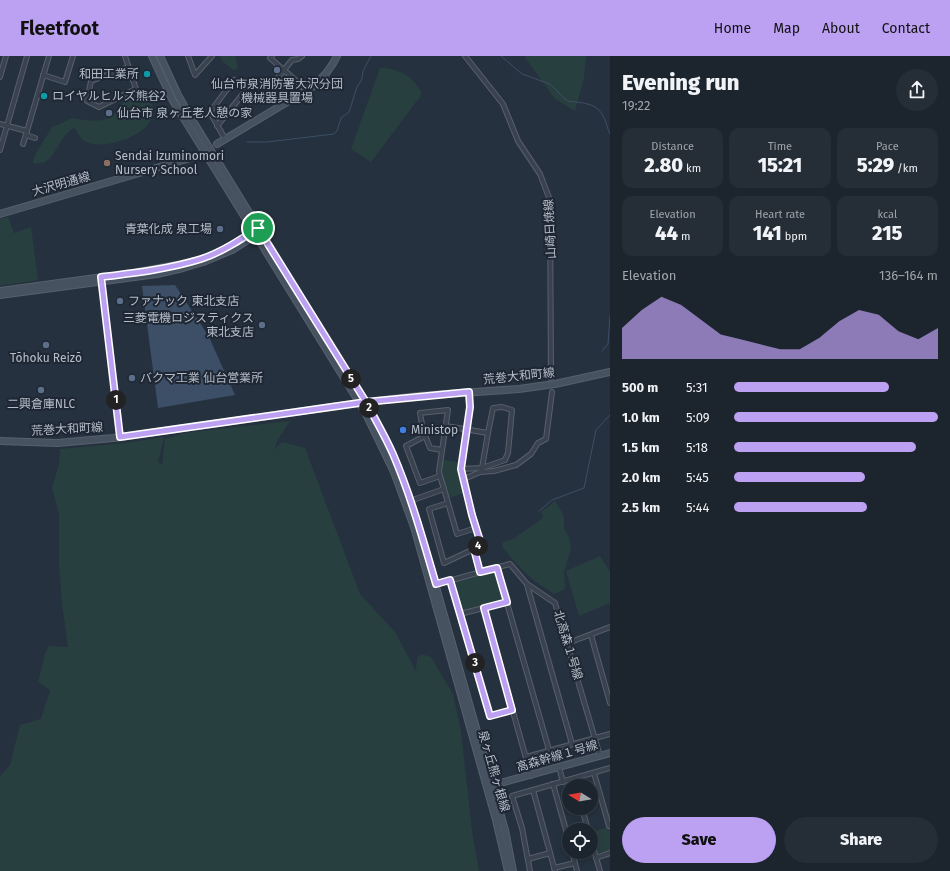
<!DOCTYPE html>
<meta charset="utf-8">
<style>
:root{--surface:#1c252e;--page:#252d36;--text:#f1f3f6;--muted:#a0a5aa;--line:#3a424a;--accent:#bca0f2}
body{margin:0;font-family:"Fira Sans","Noto Sans JP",sans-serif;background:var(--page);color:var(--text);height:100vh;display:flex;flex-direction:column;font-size:15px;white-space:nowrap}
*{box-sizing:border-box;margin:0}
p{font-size:13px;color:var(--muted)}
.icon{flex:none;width:22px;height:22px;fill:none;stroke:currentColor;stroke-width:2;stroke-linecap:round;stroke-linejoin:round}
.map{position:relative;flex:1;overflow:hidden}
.side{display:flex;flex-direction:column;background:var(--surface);width:340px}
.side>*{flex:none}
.needle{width:26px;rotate:281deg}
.buttons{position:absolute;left:562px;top:723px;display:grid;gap:8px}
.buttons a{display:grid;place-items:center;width:36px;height:36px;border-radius:50%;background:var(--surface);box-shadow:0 2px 6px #0003,0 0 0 1px var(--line);font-size:20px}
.pin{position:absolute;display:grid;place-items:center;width:34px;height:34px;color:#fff;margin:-17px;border:2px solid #fff;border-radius:50%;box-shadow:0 1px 4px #0007}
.km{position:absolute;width:20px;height:20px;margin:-10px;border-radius:50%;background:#222;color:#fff;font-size:11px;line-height:20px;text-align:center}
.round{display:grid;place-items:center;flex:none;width:42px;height:42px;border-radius:21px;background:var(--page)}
.overview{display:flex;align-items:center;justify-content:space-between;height:68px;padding:0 12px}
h1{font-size:22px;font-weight:800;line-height:30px}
.metrics{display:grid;grid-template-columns:repeat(3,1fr);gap:6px;height:68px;padding:4px 12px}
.metrics div{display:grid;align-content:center;border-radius:10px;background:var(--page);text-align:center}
.metrics b{font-size:20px;font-weight:800}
.metrics small{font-size:11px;font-weight:400}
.metrics p{font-size:11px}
.chart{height:112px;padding:8px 12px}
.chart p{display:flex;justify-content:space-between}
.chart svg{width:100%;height:72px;margin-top:4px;fill:var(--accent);opacity:.7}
.action{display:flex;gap:8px;margin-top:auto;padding:8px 12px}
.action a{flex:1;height:46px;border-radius:24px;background:var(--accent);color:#111;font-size:16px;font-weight:800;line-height:46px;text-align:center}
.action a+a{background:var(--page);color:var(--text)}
ul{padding:0 12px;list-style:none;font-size:13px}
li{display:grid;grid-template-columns:64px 48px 1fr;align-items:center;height:30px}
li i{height:10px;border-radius:5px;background:var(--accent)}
header{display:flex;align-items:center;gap:24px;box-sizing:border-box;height:56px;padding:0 20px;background:var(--accent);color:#111}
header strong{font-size:19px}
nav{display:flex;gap:22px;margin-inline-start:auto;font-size:14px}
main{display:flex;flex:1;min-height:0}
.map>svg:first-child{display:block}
.green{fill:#283f40}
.water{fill:#3c4f67}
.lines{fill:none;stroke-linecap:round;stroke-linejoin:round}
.stream{stroke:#3c4f67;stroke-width:1}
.street-casing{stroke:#57606c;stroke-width:6}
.secondary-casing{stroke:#57606c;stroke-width:8}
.street{stroke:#39424e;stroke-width:4}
.secondary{stroke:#475261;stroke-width:6}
.route-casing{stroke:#fff;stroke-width:8}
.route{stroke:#bca0f2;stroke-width:5}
.service-dot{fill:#5c6f8a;stroke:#1e2733;stroke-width:1.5}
.culture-dot{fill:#0f9aa8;stroke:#1e2733;stroke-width:1.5}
.education-dot{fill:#8d6e63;stroke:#1e2733;stroke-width:1.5}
.shop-dot{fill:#3f7fe0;stroke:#1e2733;stroke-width:1.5}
.labels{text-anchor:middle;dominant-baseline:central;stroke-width:4;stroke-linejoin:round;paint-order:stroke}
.poi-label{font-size:12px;fill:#b5bdc9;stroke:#1e2733;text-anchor:start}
.street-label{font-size:12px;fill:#b5bdc9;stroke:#1e2733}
</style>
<header>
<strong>Fleetfoot</strong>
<nav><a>Home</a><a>Map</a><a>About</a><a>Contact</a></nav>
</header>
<main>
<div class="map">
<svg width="610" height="815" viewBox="0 0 610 815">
<rect width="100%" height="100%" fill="#25313e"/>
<g class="green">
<path d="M220 0H235L238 12 234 14 223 6Z"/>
<path d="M524 0H586L584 22 575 55 555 43Z"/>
<path d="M380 12C398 11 415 22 422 38L371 106 351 93Z"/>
<path d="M141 36 155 52C153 57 152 63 149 67 139 82 100 96 83 84 80 82 77 75 74 72 60 79 58 98 45 106 42 107 38 107 35 108L33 106 35 99 52 71 73 62C87 65 97 66 111 62L122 47Z"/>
<path d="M8 161 14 177 31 171 38 224 0 230V163Z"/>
<path d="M290 365 277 385 274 394 282 386 305 392 360 538 395 576 416 615 417 602 421 598 431 601 453 638 461 675 472 775 479 815H0V720L10 709 20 669 41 663 50 634 38 626 45 598 49 590 68 591 62 548 59 508V458L52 432 59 408 60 393 125 387 164 381 158 406 162 409 165 383 184 377Z"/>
<path d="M443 404 459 406V412L465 437 449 442 442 416Z"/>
<path d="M555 445 562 456 564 462V472L569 481 571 493 564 516 565 533 554 538 533 524 513 504 502 490 503 486 513 483 543 462 541 456Z"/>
<path d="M600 500 610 516V547L579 560 566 515Z"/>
<path d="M494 514 497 515 504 540 501 544 465 555 462 554 455 528 456 525Z"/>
<path d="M610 771V795L599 798 596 797 591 776Z"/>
</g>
<path class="water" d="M175 229 209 281 235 339 158 352 142 230Z"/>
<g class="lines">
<g class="stream">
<path d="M501 0 522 18 550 28 565 43 568 45C580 47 595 46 602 58 606 64 607 72 610 78"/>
<path d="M247 86H267L334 78 337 75 341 62 349 56 357 31 362 23 363 15 371 0"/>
<path d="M602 295 608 288 610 260"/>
<path d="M539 455 552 444 584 432 596 374 610 359"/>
</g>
<defs>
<g id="street">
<path d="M125 0 136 33 99 51 87 45 91 25 128 11"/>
<path d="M188 0 195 19 212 0"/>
<path d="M272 0 270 2 307 34"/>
<path d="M465 0 503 48 518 85 540 118 550 144 551 322"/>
<path d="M43 19 65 26 73 0"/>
<path d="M0 21 6 0"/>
<path d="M0 68 27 75 49 0"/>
<path d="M217 70 246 34"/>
<path d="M26 79 35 82"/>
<path d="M225 83 210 56 234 24 259 45 292 4 298 3 302 0"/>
<path d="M23 88 27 75"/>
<path d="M0 94 27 0"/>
<path d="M101 225 120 381"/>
<path d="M446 370 488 377 493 352 502 351 512 354 508 397 505 404 482 412 461 413 472 459 481 488 474 493 480 516"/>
<path d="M425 380 406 390 420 427 440 420 439 415 448 354 420 357 423 374 430 392 442 394"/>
<path d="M482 412 488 377"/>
<path d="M461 413 470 351 469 336"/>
<path d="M440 420 444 433"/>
<path d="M464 423 480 416 494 415 516 409 531 398 538 387 546 383 552 336"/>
<path d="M410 445 444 433 457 478 476 472"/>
<path d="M448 447 429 453 444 507 474 493"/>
<path d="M497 512 549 694"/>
<path d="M451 524 490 660 512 654"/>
<path d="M434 529 510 508 527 528 555 547 600 700"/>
<path d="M527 529 572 688"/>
<path d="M484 552 531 720"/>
<path d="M460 558 507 546"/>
<path d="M591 579 610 647"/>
<path d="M568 587 610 571"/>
<path d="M526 701 610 678"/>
<path d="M559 711 563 726"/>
<path d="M594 717 609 770H610"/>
<path d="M574 723 576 730"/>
<path d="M553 728 569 785"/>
<path d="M533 734 555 815"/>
<path d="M582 752 588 774"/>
<path d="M591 784 600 815"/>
<path d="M572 796 577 815"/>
<path d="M596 802 610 797"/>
<path d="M528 803 550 797"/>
<path d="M554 812 575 807"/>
<path d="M530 815 522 772 512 740 610 712"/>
</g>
<g id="secondary">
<path d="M152 0 173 45 365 356 394 416 414 471 496 764 508 815"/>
<path d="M160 0 178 39 191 62 361 339 382 376 393 399 419 471 505 774 513 815"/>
<path d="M217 88 312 31C323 22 331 13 337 0"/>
<path d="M0 158 197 100"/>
<path d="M138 216 182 208 194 205"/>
<path d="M0 235 103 221"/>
<path d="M0 239 157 218 183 212 203 206 232 194 259 177"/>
<path d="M0 385 57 387 114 382 366 346 419 340 519 333 555 328 610 316"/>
<path d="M489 730 610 697"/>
</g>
</defs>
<use href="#street" class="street-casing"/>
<use href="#secondary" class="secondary-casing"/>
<use href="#street" class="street"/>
<use href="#secondary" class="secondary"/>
</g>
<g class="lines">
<defs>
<path id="route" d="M258 172C240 184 222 196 201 203 169 213 134 217 101 221L120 381 366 346C375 363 385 380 393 398 411 440 423 484 436 528L450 524 490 660 512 654 484 552 507 546 497 512 480 516 474 493 481 488 472 459 461 413 470 351 469 336 366 346 258 172"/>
</defs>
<use href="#route" class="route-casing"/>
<use href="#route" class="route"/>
</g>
<g class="service-dot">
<circle cx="277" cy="14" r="4"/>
<circle cx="109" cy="57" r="4"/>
<circle cx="220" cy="173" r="4"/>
<circle cx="120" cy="245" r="4"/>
<circle cx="262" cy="269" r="4"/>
<circle cx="46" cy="289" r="4"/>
<circle cx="132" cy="322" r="4"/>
<circle cx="41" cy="334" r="4"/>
</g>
<g class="culture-dot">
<circle cx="147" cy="18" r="4"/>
<circle cx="44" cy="40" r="4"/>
</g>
<circle class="education-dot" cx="107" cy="107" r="4"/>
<circle class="shop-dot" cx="403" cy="374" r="4"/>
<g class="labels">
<g class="poi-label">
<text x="139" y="18" text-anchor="end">和田工業所</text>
<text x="277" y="28" text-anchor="middle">仙台市泉消防署大沢分団<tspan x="277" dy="14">機械器具置場</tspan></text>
<text x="52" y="40">ロイヤルヒルズ熊谷2</text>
<text x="117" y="57">仙台市 泉ヶ丘老人憩の家</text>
<text x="115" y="100">Sendai Izuminomori<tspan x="115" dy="14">Nursery School</tspan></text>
<text x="212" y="173" text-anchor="end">青葉化成 泉工場</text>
<text x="128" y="245">ファナック 東北支店</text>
<text x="254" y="262" text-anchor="end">三菱電機ロジスティクス<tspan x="254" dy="14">東北支店</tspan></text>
<text x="46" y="302" text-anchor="middle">Tōhoku Reizō</text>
<text x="140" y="322">バクマ工業 仙台営業所</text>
<text x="41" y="348" text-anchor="middle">二興倉庫NLC</text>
<text x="411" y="374">Ministop</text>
</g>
<g class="street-label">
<text transform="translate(61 128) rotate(-16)">大沢明通線</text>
<text transform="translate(550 173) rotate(-93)">山崎日焼線</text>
<text transform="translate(519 320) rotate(-6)">荒巻大和町線</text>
<text transform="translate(67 373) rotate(-3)">荒巻大和町線</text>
<text transform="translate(568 589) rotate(73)">北高森１号線</text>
<text transform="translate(557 700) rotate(-16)">高森幹線１号線</text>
<text transform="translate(494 715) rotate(74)">泉ヶ丘熊ヶ根線</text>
</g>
</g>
</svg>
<div class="buttons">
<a><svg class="needle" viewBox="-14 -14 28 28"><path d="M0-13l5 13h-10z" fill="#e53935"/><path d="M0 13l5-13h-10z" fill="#a0a5aa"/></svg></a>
<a><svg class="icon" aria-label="locate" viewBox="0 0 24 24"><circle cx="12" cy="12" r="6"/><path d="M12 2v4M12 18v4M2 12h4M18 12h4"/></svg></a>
</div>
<div class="pin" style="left:258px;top:172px;background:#1e9e55"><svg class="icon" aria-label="arrive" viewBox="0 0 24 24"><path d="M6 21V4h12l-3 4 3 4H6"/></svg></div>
<b class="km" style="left:116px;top:344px">1</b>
<b class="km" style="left:369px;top:352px">2</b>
<b class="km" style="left:475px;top:607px">3</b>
<b class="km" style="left:478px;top:490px">4</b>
<b class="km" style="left:351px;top:323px">5</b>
</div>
<section class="side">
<div class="overview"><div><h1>Evening run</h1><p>19:22</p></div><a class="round"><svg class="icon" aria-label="share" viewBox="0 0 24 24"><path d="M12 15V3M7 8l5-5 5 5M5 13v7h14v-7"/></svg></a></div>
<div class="metrics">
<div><p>Distance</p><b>2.80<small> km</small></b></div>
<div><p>Time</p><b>15:21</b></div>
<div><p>Pace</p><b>5:29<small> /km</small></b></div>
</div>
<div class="metrics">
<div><p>Elevation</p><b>44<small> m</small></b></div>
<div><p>Heart rate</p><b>141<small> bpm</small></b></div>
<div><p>kcal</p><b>215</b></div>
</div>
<div class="chart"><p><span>Elevation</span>136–164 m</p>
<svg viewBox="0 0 160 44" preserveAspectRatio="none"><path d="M0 44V25L10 14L20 6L30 11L40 20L50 29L60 32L70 35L80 38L90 38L100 31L110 21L120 14L130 17L140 27L150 32L160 25V44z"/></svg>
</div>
<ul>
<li><b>500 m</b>5:31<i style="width:76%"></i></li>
<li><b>1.0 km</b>5:09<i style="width:100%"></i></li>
<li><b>1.5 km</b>5:18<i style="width:89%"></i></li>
<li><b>2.0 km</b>5:45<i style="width:64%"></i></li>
<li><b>2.5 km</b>5:44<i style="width:65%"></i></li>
</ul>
<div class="action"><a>Save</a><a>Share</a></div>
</section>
</main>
